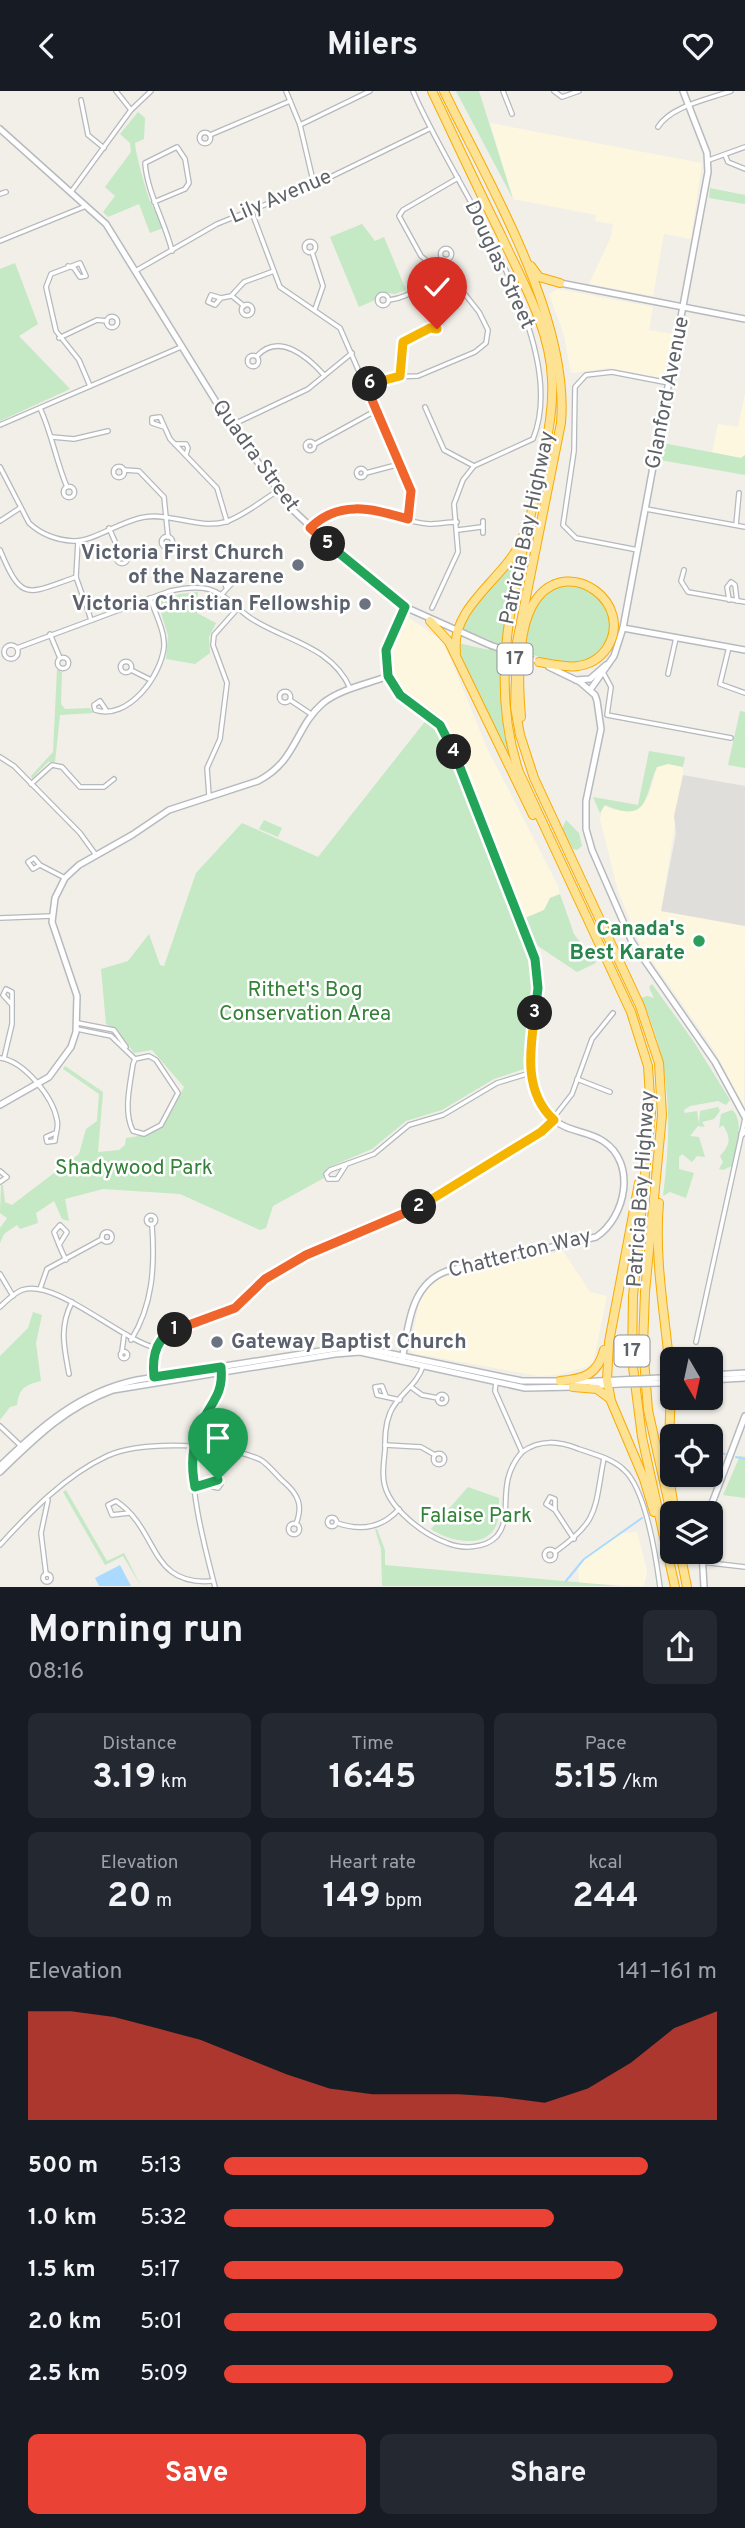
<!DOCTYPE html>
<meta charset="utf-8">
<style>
:root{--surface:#171b24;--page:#242831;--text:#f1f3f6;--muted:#9ea1a6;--accent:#ea4335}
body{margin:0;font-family:Overpass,sans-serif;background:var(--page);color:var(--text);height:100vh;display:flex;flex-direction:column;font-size:26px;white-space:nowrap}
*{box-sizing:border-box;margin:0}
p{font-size:23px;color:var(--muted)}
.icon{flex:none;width:38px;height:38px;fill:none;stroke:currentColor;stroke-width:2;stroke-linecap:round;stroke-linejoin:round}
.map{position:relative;height:1496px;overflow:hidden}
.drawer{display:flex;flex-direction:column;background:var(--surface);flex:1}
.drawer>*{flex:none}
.needle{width:46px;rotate:171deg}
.tools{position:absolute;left:660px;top:1256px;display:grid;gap:14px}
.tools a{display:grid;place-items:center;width:63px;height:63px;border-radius:10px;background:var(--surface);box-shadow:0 2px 5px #0004;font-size:35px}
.pin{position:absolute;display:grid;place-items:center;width:60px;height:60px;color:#fff;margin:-72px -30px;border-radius:50% 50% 50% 0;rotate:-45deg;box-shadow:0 0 7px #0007}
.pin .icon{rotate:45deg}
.km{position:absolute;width:35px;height:35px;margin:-18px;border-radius:50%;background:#222;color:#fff;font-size:19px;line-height:35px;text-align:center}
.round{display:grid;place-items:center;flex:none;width:74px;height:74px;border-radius:10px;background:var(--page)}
.head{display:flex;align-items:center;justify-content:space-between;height:119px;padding:0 28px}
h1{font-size:38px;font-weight:700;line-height:52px}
.metrics{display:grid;grid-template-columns:repeat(3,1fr);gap:10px;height:119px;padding:7px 28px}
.metrics div{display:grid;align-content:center;border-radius:10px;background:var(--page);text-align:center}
.metrics b{font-size:35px;font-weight:700}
.metrics small{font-size:19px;font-weight:400}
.metrics p{font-size:19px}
.chart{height:196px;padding:14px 28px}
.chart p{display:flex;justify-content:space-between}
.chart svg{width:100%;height:126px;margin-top:7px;fill:var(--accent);opacity:.7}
.action{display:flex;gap:14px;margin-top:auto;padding:14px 28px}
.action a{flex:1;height:80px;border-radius:10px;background:var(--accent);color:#fff;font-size:28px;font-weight:700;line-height:80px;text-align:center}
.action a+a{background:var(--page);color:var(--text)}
ul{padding:0 28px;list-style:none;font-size:23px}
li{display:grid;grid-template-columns:112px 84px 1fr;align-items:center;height:52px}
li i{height:18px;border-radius:9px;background:var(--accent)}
header{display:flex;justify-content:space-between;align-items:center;height:91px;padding:0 28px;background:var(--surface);font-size:32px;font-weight:700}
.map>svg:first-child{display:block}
.commercial{fill:#fef7e0}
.industrial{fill:#e0deda}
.green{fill:#c5e8c5}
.water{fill:#aadaff}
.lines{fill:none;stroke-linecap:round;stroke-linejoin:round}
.stream{stroke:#aadaff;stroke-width:2}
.street-casing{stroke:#b5b8bc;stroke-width:6}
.secondary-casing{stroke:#b6babf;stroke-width:8}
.highway-casing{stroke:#f9ab00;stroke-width:10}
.street{stroke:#fff;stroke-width:3.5}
.secondary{stroke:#fff;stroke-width:5}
.highway{stroke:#fde293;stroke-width:8}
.secondary-bridge-casing{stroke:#b6babf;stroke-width:8;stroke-linecap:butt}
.secondary-bridge{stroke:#fff;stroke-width:5}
.split-1-casing{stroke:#fff;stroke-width:14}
.split-2-casing{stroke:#fff;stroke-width:14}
.split-3-casing{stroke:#fff;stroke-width:14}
.split-4-casing{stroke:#fff;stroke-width:14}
.split-5-casing{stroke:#fff;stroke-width:14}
.split-6-casing{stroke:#fff;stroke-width:14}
.split-7-casing{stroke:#fff;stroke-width:14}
.split-1{stroke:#22a559;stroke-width:9}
.split-2{stroke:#f0652b;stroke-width:9}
.split-3{stroke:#f5b400;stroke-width:9}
.split-4{stroke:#22a559;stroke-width:9}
.split-5{stroke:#22a559;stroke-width:9}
.split-6{stroke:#f0652b;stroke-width:9}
.split-7{stroke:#f5b400;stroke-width:9}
.worship-dot{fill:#6b7280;stroke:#fff;stroke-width:2.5}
.leisure-dot{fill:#2e9e5b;stroke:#fff;stroke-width:2.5}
.labels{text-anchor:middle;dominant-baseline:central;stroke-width:5;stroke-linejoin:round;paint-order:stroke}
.shield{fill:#fff;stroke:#8f9295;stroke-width:2}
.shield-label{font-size:19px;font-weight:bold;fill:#5f6368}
.street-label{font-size:21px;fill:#5f6368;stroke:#fff}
.worship-label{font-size:21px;font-weight:bold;fill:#5b616d;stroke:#fff;text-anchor:end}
.leisure-label{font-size:21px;font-weight:bold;fill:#27864d;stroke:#fff;text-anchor:end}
.park-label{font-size:21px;fill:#348238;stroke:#fff}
</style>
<header><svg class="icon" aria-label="back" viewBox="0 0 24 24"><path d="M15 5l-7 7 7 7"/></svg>Milers<svg class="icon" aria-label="heart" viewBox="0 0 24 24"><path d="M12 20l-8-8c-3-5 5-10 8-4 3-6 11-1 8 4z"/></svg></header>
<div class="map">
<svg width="745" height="1496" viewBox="0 0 745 1496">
<rect width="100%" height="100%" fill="#f1efe8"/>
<g class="commercial">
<path d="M490 32 702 72 691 148 664 143 653 205 589 193 611 146 613 133 595 130 596 124 513 108Z"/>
<path d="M558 198 653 216 649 239 673 243 664 284 657 286 609 277 571 282 564 244 549 203Z"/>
<path d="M745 303V364L741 367 712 361 718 333 738 336Z"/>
<path d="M408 526 441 549 447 559 487 657 558 795 560 803 550 807 544 819 525 827 451 640 437 622 405 601 394 586 391 561 405 527Z"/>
<path d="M668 673 683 676V684L661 820 745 835 744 1015 713 957 640 853 618 800 600 728 603 714 613 719 637 718 649 704 657 676Z"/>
<path d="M563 1160 590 1201 607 1205 594 1268 589 1275 557 1284 539 1285 412 1262 410 1258 419 1212 426 1199 439 1188 472 1178Z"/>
<path d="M637 1441 647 1480 644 1495 579 1492 578 1477 583 1467 617 1443Z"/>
</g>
<path class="industrial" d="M683 684 745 695V835L661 820 676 742 674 725Z"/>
<g class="green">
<path d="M456 0H479L513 108Z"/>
<path d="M138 21 145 27 144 48 135 52C135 60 147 105 151 112 155 121 161 127 163 137L150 142 139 113 108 126 103 121 115 105 105 96 131 61 130 52 120 43Z"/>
<path d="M710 97 745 104V113L709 107Z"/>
<path d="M362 133 375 150 384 146 406 199 395 203 382 201 375 209 359 216 330 146Z"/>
<path d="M15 172 38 233 19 245 70 298 0 330V178Z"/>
<path d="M663 352 741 367 745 364V384L660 369Z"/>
<path d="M519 459C504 540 487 603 516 683L459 563 458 552 489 559 490 549 464 539 463 536 470 521Z"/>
<path d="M561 493C569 494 581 493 588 497 620 515 616 564 579 572 561 576 541 566 525 561 528 529 533 510 561 493Z"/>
<path d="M198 501 197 522 216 532 209 546 210 562 195 573 166 568 168 545 158 511 180 503Z"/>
<path d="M57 578 62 581 61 613 65 618 90 617 93 622 60 624 55 671H48L32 688 31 685 53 661Z"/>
<path d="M740 620 745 621V677L728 674Z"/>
<path d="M427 628 437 638 448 671 454 669 532 867 536 903 523 969 524 978 494 988 442 1019 406 1030 372 1058 327 1077 324 1087 273 1115 266 1137 260 1139 180 1103 103 1098 65 1108 69 1130 62 1128 54 1110 36 1122 38 1132 20 1138 17 1134 4 1143 0 1152V1137L7 1127 0 1122 1 1094H3L5 1111 12 1114 79 1063 86 1038 97 1030 99 1003 63 978 65 975 103 1001 98 1061 119 1059 125 1054 126 1047C166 1042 167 1029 184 996L152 959 134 962 119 941 106 933 101 878 128 870 149 843 160 874 164 875 196 782 242 732 318 766Z"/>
<path d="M649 660 685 666 683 676 668 673 657 676C644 704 650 734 605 714L600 722 593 706 638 714Z"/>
<path d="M264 729 282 737 278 746 259 738Z"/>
<path d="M566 729 579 742 582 755 577 759 573 758 562 738Z"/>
<path d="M560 803 574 843 596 872 577 881 535 853 525 827 544 819 550 807Z"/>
<path d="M652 893 694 951 730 1009 726 1014 718 1010 690 1015 684 1019 685 1022 697 1020 699 1033 700 1020 718 1016 720 1020 714 1028 702 1031 705 1036 698 1035 690 1045 699 1046 705 1066 697 1065 692 1071 682 1063 679 1066V1078L694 1082 686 1107 670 1101 663 1105C672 1036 672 971 641 907L647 905 654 907 649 896Z"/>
<path d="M732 1019C745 1029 736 1059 732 1075L723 1079 719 1078 723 1071 720 1065C732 1052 730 1046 723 1034L719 1037 721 1023Z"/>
<path d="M33 1221 42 1224 36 1252 41 1290C24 1294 19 1298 17 1314L10 1316 0 1329V1265L28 1237Z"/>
<path d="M740 1365 745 1366V1407L723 1404Z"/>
<path d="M468 1396 499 1407C499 1416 500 1426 496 1435 485 1459 448 1450 431 1438Z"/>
<path d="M66 1399 107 1470 124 1462 141 1495 123 1465 105 1474 63 1401Z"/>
<path d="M375 1438H377L385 1459V1474L619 1495H382L381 1458Z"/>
</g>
<path class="water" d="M120 1474 131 1495H99L95 1487Z"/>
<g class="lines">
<g class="stream">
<path d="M710 1360 725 1363"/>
<path d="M736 1366 745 1368"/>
<path d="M566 1490 584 1468 642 1427"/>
</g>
<defs>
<g id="street">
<path d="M116 0 131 19"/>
<path d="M286 0 300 34 314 94"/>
<path d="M413 0C450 90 573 250 533 348L474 375 463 389 454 413 458 461 432 517"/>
<path d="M503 0 512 23"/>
<path d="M554 0 562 6 579 0"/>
<path d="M81 9 88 44 104 57"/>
<path d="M300 34 370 0"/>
<path d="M658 36C671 15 709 8 731 0"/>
<circle cx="205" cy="47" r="5.5"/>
<path d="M210 44 290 10"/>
<path d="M725 64 728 71 745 78"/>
<path d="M709 69 745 56"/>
<path d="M71 101 131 19 151 0"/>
<path d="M0 103 6 101"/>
<path d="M154 111 185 98 189 92 185 68 177 56 145 72C147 101 165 131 172 160"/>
<path d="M251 119 280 196 340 237 411 400 408 428"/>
<path d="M0 150 86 115"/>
<circle cx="310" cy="156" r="5.5"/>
<circle cx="446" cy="163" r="5.5"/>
<path d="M312 161 323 195 315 218"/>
<path d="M68 175 74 177 80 186 86 185 80 172 51 183 46 196 56 240 79 269 90 295"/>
<path d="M137 179 217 133 314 94 429 38"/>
<circle cx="383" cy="209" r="5.5"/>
<path d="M232 205 244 215"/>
<path d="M221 207 211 204 208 211 215 214 221 207 231 205 244 191 274 180"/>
<path d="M389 209C415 206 429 188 444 168"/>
<circle cx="247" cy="219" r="5.5"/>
<circle cx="112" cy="231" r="5.5"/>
<circle cx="434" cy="235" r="4.5"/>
<path d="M59 247 97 229 107 230"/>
<circle cx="253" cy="270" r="5.5"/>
<path d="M257 265C279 241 308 266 324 284"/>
<path d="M400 285 403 251 430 237"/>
<path d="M366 295 391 286 418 285 475 261 486 252 488 239 479 221 460 197 421 165 399 125 403 119 458 87"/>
<path d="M425 316 444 359 474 375"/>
<path d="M40 317C52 343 56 370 67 396"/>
<path d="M0 334 181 256"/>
<path d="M232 334 308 298 352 262"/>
<path d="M164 336 152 332V327L160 326 170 348 217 397 227 431"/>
<path d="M52 346 74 348 108 340"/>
<circle cx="310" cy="355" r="4.5"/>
<path d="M175 353H186L188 357 186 364"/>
<path d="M315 353 377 319"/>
<circle cx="119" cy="381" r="5.5"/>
<path d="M0 376 29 432C42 444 56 449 73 450 93 451 122 429 145 426 171 422 199 438 225 431 242 426 261 410 276 401"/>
<circle cx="361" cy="382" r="4.5"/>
<path d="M124 379 139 380 164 406 168 446"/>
<path d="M366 382 400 373"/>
<circle cx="69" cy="401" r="5.5"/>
<path d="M646 418 745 436"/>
<path d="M0 430 20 417"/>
<path d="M736 434 739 402"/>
<path d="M312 435C349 399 387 430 429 433 438 433 448 431 457 431"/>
<path d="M109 437 120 462"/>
<path d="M458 439 481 436"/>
<path d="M483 442V430"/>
<circle cx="167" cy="451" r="5.5"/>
<path d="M78 450 76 486 82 503"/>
<path d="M0 459C22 512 27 503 76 486"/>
<path d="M638 459 576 447 563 434 574 360 575 296 586 284 612 281 669 292"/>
<circle cx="122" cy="467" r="5.5"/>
<path d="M684 479 681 490 688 501 745 511"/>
<path d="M222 503 235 489 232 483 224 490 226 496"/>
<path d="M84 507 91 529"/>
<path d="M729 509 727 496 731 491 735 494 737 510"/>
<path d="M50 543 60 567"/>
<circle cx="11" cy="561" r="7"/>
<path d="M729 556 720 593 745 602"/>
<path d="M17 557 170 500C183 497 195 495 208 498 226 503 235 516 249 526 282 549 331 554 350 597"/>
<circle cx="63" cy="572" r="5.5"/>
<circle cx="126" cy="576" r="5.5"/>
<path d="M131 579 149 588"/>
<path d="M604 583 611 596 607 624 731 647"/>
<path d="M668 583 676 547"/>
<circle cx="285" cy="606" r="5.5"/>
<path d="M290 609 311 623"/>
<path d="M106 619 100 610 94 614 95 619C128 630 161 585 164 556 165 540 155 522 150 507"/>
<path d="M0 666 14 675 80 742 96 764"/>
<path d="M31 693 52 674 62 676 80 696H104L114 688"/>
<path d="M209 705 207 677 220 648 227 592 213 554 214 544 238 517"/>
<path d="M40 774 33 778 28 771 34 767 40 774 65 787"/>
<path d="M0 827 52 825"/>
<path d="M78 932 114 939 126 956"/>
<path d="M77 938 111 945 135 968"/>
<path d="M149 965 156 969 178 1002 161 1034 144 1043 133 1040C123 1021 130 994 133 973L135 968Z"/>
<path d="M0 967C24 970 53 1006 57 1029 59 1037 55 1043 55 1050L47 1051 46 1046 55 1042"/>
<path d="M4 967 12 933V901L6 898 3 904 12 914"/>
<path d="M577 988 610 1001"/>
<path d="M346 1074 337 1088H328L326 1083 330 1079 374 1063 409 1034 443 1024 497 992 530 982"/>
<path d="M0 1080 7 1086 0 1091"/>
<circle cx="151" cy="1129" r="4.5"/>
<circle cx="107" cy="1146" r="5"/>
<path d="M59 1154 67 1141 60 1134 54 1141C58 1151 61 1160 66 1169"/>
<path d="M0 1183 13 1205"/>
<path d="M40 1198 47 1178 102 1148"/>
<path d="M0 1216C6 1210 14 1202 22 1199 55 1187 119 1248 156 1257"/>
<path d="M131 1249C153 1214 155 1175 152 1134"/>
<path d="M696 1251 745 1027"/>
<path d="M122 1260 124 1245"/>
<circle cx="124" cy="1264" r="3.5"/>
<path d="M423 1275C417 1295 397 1304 390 1322 385 1334 385 1346 385 1359 384 1369 382 1381 384 1391 388 1417 424 1444 447 1452 461 1458 485 1458 497 1445 515 1423 494 1393 522 1361"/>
<path d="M69 1283C64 1256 59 1236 72 1211"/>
<path d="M154 1286 156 1257 167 1242 230 1219 265 1188 287 1174 422 1115 544 1039 572 1003 592 948 613 922"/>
<path d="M496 1291 495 1300 522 1361C540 1348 559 1350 579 1358 593 1363 611 1367 623 1378 646 1397 656 1466 660 1496"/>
<path d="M411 1296 422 1304 438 1307"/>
<circle cx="442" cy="1308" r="4.5"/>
<path d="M386 1305 382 1295 375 1296 377 1304 400 1309"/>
<path d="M0 1335 21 1355"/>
<path d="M385 1354 421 1356 435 1364"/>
<circle cx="439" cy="1368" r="5.5"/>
<path d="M195 1396 219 1389 221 1393 218 1397 205 1394"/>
<path d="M555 1419V1408L550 1406 546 1413 555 1419 574 1448"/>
<path d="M129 1422 112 1424 108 1414 116 1410C160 1439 148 1496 213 1490"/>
<circle cx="332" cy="1431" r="4.5"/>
<path d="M337 1432C360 1440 382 1437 399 1418"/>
<circle cx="294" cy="1438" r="5.5"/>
<path d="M0 1454C30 1421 66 1384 107 1365 142 1349 226 1352 261 1369 269 1374 277 1385 284 1391 299 1404 303 1415 296 1433"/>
<circle cx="550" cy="1464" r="5.5"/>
<path d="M555 1461C600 1429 594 1419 604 1367"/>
<path d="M702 1471 745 1476"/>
<circle cx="47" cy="1487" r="4"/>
<path d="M46 1483 41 1442 48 1409"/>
<path d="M215 1496C205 1457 188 1395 194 1356 198 1329 224 1308 221 1281"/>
</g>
<g id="secondary">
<path d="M0 38 106 133 231 335 294 420 348 471 405 516 490 554"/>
<path d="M560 192 745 228"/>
<path d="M623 537 745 559"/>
<path d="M549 576 580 591 595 604 597 610 601 638 586 710V738L592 759 632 851 715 971 745 1026"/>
<path d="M576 589 590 588 606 574"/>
<path d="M590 599 614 565 623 537 708 81 707 62 683 0"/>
<path d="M0 1014 49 986 71 956 76 941 77 905 52 831 55 807 65 787 79 774 132 744 169 719 258 690C297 670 295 636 323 612 340 598 368 593 388 585"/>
<path d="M742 1043 745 1040"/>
<path d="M402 1270C408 1236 410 1193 447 1180L596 1146C626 1126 637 1072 603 1050 588 1040 568 1041 554 1029 543 1020 537 1005 533 992 520 947 548 905 530 854L444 639C434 625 420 619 406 609 371 584 390 547 405 516"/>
<path d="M710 1284 745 1282"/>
<path d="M710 1289 745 1287"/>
<path d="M577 1291 619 1289"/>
<path d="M591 1295 619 1293"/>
<path d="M0 1375C41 1335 80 1301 137 1289L339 1257H364L522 1290H563"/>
<path d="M0 1381C35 1347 66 1316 113 1299L335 1263 360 1261 525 1297 574 1296"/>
<path d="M708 1423 745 1325"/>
<path d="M702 1461 704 1496"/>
</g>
<g id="highway">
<path d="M432 0C455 48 477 96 501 144 522 190 550 237 552 288 554 320 546 352 540 383 519 482 485 581 519 681L631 921 648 975 651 1022 633 1205 632 1268 642 1346 675 1496"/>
<path d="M444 0C489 94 570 227 561 332L517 551 515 616 520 644 534 687 640 915 659 972 662 1024 645 1201 643 1255 648 1319 672 1427"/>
<path d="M531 175 539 186 560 192"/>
<path d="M430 530 449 551 533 724"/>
<path d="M456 561C450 514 509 486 523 445"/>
<path d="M521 626C518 593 516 533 538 506 571 465 635 513 607 557 590 582 563 576 539 571"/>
<path d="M639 1092 609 1251 607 1289 611 1310 644 1388 654 1421"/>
<path d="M659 1112C654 1168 665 1224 670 1280 673 1323 664 1366 673 1410"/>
<path d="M560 1290C583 1288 598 1284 604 1259"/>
<path d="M573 1296 597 1298 609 1307"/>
<path d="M680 1461 687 1496"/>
</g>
</defs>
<use href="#street" class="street-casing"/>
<use href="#secondary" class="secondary-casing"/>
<use href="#highway" class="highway-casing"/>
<use href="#street" class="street"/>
<use href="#secondary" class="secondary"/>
<use href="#highway" class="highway"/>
<defs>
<g id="secondary-bridge">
<path d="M490 554 533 569"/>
<path d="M619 1289 660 1287"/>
<path d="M619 1293 660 1292"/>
</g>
</defs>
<use href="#secondary-bridge" class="secondary-bridge-casing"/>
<use href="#secondary-bridge" class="secondary-bridge"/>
</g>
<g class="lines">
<defs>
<path id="split-1" d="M175 1239C155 1247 152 1267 154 1286L221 1276C224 1305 210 1311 200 1336 192 1355 191 1376 195 1396L218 1389"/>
<path id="split-2" d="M175 1239 235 1217 265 1188 306 1164 419 1116"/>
<path id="split-3" d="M419 1116 541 1041 554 1029C523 1001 530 958 535 922"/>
<path id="split-4" d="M454 661 535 868 538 897 535 922"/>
<path id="split-5" d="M328 453 405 516 386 559 388 585 400 604 440 634 454 661"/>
<path id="split-6" d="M328 453 310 437C340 408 372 418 408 428L411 400 366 295 370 293"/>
<path id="split-7" d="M370 293 400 285 403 251 430 237 437 238"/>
</defs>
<use href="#split-1" class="split-1-casing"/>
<use href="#split-2" class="split-2-casing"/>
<use href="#split-3" class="split-3-casing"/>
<use href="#split-4" class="split-4-casing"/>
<use href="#split-5" class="split-5-casing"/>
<use href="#split-6" class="split-6-casing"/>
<use href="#split-7" class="split-7-casing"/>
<use href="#split-1" class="split-1"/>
<use href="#split-2" class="split-2"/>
<use href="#split-3" class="split-3"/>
<use href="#split-4" class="split-4"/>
<use href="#split-5" class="split-5"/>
<use href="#split-6" class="split-6"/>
<use href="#split-7" class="split-7"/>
</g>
<g class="worship-dot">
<circle cx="298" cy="474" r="7"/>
<circle cx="365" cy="513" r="7"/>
<circle cx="217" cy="1251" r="7"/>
</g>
<circle class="leisure-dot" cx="699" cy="850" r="7"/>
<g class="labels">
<g class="shield">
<rect x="497.5" y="552.5" width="35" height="31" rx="5"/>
<rect x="614.5" y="1244.5" width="35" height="31" rx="5"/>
</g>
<g class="shield-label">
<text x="515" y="568">17</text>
<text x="632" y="1260">17</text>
</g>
<g class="street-label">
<text transform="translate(281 106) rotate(-23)">Lily Avenue</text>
<text transform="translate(499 174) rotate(65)">Douglas Street</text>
<text transform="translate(668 302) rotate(-79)">Glanford Avenue</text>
<text transform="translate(255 365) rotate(54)">Quadra Street</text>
<text transform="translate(528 437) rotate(-78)">Patricia Bay Highway</text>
<text transform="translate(642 1098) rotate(-86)">Patricia Bay Highway</text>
<text transform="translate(520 1163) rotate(-14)">Chatterton Way</text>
</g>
<g class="worship-label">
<text x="284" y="462">Victoria First Church<tspan x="284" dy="24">of the Nazarene</tspan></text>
<text x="351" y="513">Victoria Christian Fellowship</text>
<text x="231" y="1251" text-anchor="start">Gateway Baptist Church</text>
</g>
<g class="leisure-label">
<text x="685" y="838">Canada's<tspan x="685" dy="24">Best Karate</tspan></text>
</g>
<g class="park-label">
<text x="305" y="899">Rithet's Bog<tspan x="305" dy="24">Conservation Area</tspan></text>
<text x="134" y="1077">Shadywood Park</text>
<text x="476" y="1425">Falaise Park</text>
</g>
</g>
</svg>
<div class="tools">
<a><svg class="needle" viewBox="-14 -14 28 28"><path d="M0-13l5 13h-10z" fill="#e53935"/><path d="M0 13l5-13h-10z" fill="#9ea1a6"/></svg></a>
<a><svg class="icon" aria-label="locate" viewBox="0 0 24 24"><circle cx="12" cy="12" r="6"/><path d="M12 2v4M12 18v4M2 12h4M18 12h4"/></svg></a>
<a><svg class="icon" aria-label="layers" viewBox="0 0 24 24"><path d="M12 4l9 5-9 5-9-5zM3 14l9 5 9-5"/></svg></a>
</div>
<div class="pin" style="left:218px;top:1389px;background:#1e9e55"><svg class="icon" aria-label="arrive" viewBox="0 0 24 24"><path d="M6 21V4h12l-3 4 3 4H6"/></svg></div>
<div class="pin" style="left:437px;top:238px;background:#d93025"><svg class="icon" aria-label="check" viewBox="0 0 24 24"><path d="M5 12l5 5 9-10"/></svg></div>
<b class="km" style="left:175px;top:1239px">1</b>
<b class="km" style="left:419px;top:1116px">2</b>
<b class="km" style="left:535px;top:922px">3</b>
<b class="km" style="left:454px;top:661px">4</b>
<b class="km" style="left:328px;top:453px">5</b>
<b class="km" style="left:370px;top:293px">6</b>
</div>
<section class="drawer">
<div class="head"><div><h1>Morning run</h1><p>08:16</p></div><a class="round"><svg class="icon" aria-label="share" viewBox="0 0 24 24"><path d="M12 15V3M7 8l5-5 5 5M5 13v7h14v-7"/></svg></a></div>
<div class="metrics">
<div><p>Distance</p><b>3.19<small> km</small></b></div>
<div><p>Time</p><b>16:45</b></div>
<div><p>Pace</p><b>5:15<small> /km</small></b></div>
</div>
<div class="metrics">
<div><p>Elevation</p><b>20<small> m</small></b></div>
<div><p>Heart rate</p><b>149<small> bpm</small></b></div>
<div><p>kcal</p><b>244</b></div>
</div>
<div class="chart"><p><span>Elevation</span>141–161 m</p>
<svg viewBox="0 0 160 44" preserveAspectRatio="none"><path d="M0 44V6L10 6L20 8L30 12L40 16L50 22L60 28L70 33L80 35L90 35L100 35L110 36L120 38L130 33L140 24L150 12L160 6V44z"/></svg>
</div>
<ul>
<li><b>500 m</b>5:13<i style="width:86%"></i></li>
<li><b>1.0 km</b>5:32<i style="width:67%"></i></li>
<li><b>1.5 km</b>5:17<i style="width:81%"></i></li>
<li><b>2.0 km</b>5:01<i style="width:100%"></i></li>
<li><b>2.5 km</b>5:09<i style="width:91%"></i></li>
</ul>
<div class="action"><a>Save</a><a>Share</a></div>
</section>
